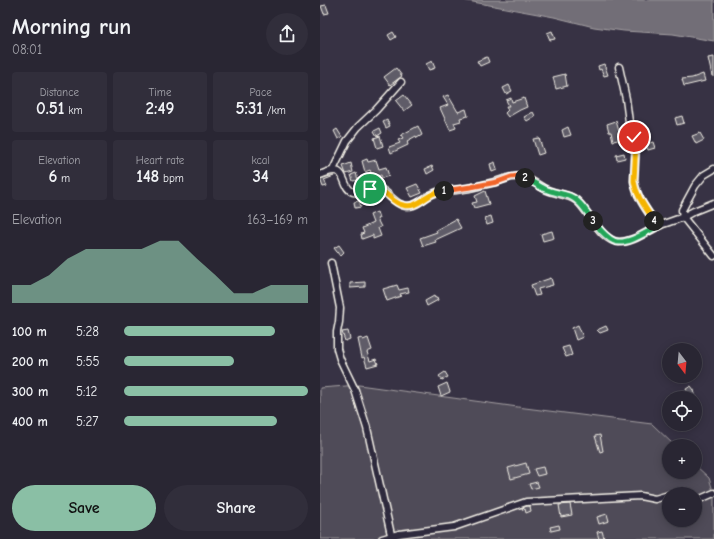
<!DOCTYPE html>
<meta charset="utf-8">
<style>
:root{--surface:#292633;--page:#312e3b;--text:#f1f3f6;--muted:#a5a5ac;--line:#45434e;--accent:#8abfa5}
body{margin:0;font-family:"Comic Neue",sans-serif;background:var(--page);color:var(--text);height:100vh;display:flex;flex-direction:column;font-size:15px;white-space:nowrap}
*{box-sizing:border-box;margin:0}
p{font-size:13px;color:var(--muted)}
.icon{flex:none;width:22px;height:22px;fill:none;stroke:currentColor;stroke-width:2;stroke-linecap:round;stroke-linejoin:round}
.map{position:relative;flex:1;overflow:hidden}
.side{display:flex;flex-direction:column;background:var(--surface);width:320px}
.side>*{flex:none}
.needle{width:26px;rotate:164deg}
.tools{position:absolute;left:342px;top:343px;display:grid;gap:8px}
.tools a{display:grid;place-items:center;width:40px;height:40px;border-radius:50%;background:var(--surface);box-shadow:0 2px 10px #0003,0 0 0 1px var(--line);font-size:20px}
.pin{position:absolute;display:grid;place-items:center;width:34px;height:34px;color:#fff;margin:-17px;border:2px solid #fff;border-radius:50%;box-shadow:0 1px 4px #0007}
.km{position:absolute;width:20px;height:20px;margin:-10px;border-radius:50%;background:#222;color:#fff;font-size:11px;line-height:20px;text-align:center}
.round{display:grid;place-items:center;flex:none;width:42px;height:42px;border-radius:21px;background:var(--page)}
.head{display:flex;align-items:center;justify-content:space-between;height:68px;padding:0 12px}
h1{font-size:22px;font-weight:700;line-height:30px}
.stats{display:grid;grid-template-columns:repeat(3,1fr);gap:6px;height:68px;padding:4px 12px}
.stats div{display:grid;align-content:center;border-radius:4px;background:var(--page);text-align:center}
.stats b{font-size:17px;font-weight:700}
.stats small{font-size:11px;font-weight:400}
.stats p{font-size:11px}
.chart{height:112px;padding:8px 12px}
.chart p{display:flex;justify-content:space-between}
.chart svg{width:100%;height:72px;margin-top:4px;fill:var(--accent);opacity:.7}
.cta{display:flex;gap:8px;margin-top:auto;padding:8px 12px}
.cta a{flex:1;height:46px;border-radius:24px;background:var(--accent);color:#111;font-size:16px;font-weight:700;line-height:46px;text-align:center}
.cta a+a{background:var(--page);color:var(--text)}
ul{padding:0 12px;list-style:none;font-size:13px}
li{display:grid;grid-template-columns:64px 48px 1fr;align-items:center;height:30px}
li i{height:10px;border-radius:5px;background:var(--accent)}
main{display:flex;flex:1;min-height:0}
.map>svg:first-child{display:block}
.green{fill:#504b59;stroke:#a29ea0;fill-rule:evenodd}
.water{fill:#726e77;stroke:#a6a2a4}
.building{fill:#5f5c67;stroke:#f4f1e8}
.lines{fill:none;stroke-linecap:round;stroke-linejoin:round}
.minor-casing{stroke:#f4f1e8;stroke-width:9}
.minor{stroke:#2f2a3d;stroke-width:6}
.split-1-casing{stroke:#fff;stroke-width:8}
.split-2-casing{stroke:#fff;stroke-width:8}
.split-3-casing{stroke:#fff;stroke-width:8}
.split-4-casing{stroke:#fff;stroke-width:8}
.split-5-casing{stroke:#fff;stroke-width:8}
.split-1{stroke:#f5b400;stroke-width:5}
.split-2{stroke:#f0652b;stroke-width:5}
.split-3{stroke:#22a559;stroke-width:5}
.split-4{stroke:#22a559;stroke-width:5}
.split-5{stroke:#f5b400;stroke-width:5}
</style>
<main>
<section class="side">
<div class="head"><div><h1>Morning run</h1><p>08:01</p></div><a class="round"><svg class="icon" aria-label="share" viewBox="0 0 24 24"><path d="M12 15V3M7 8l5-5 5 5M5 13v7h14v-7"/></svg></a></div>
<div class="stats">
<div><p>Distance</p><b>0.51<small> km</small></b></div>
<div><p>Time</p><b>2:49</b></div>
<div><p>Pace</p><b>5:31<small> /km</small></b></div>
</div>
<div class="stats">
<div><p>Elevation</p><b>6<small> m</small></b></div>
<div><p>Heart rate</p><b>148<small> bpm</small></b></div>
<div><p>kcal</p><b>34</b></div>
</div>
<div class="chart"><p><span>Elevation</span>163–169 m</p>
<svg viewBox="0 0 160 44" preserveAspectRatio="none"><path d="M0 44V33L10 33L20 27L30 17L40 11L50 11L60 11L70 11L80 6L90 6L100 17L110 27L120 38L130 38L140 33L150 33L160 33V44z"/></svg>
</div>
<ul>
<li><b>100 m</b>5:28<i style="width:82%"></i></li>
<li><b>200 m</b>5:55<i style="width:60%"></i></li>
<li><b>300 m</b>5:12<i style="width:100%"></i></li>
<li><b>400 m</b>5:27<i style="width:83%"></i></li>
</ul>
<div class="cta"><a>Save</a><a>Share</a></div>
</section>
<div class="map">
<svg width="394" height="539" viewBox="0 0 394 539">
<rect width="100%" height="100%" fill="#373244"/>
<filter id="ink" filterUnits="userSpaceOnUse"><feTurbulence type="fractalNoise" baseFrequency=".025" numOctaves="2"/><feDisplacementMap in="SourceGraphic" scale="8" xChannelSelector="R" yChannelSelector="G"/><feConvolveMatrix kernelMatrix="1 2 1 2 8 2 1 2 1" color-interpolation-filters="sRGB"/></filter>
<g filter="url(#ink)">
<path class="green" d="M39 385 205 408 332 424 355 446H349V472H375V465L389 478 394 494V539H0V388ZM349 494H375V520H349Z"/>
<path class="water" d="M142 0H394V41L353 34 304 31 274 27 234 17Z"/>
<g class="building">
<path d="M6 5 9 13 4 14 1 6Z"/>
<path d="M232 31 235 39 230 40 227 33Z"/>
<path d="M73 32 76 37 71 40 68 35Z"/>
<path d="M167 57 169 62 160 66 157 61Z"/>
<path d="M394 57V76H392L388 58Z"/>
<path d="M112 61 115 68 109 70 106 64Z"/>
<path d="M284 64 288 75 284 76 281 69 279 70 278 66Z"/>
<path d="M76 68 82 76 70 85 64 77Z"/>
<path d="M245 74 247 86 236 89 233 77Z"/>
<path d="M383 74 385 81 364 86 362 79 372 78Z"/>
<path d="M189 85 192 91 186 94 183 88Z"/>
<path d="M84 95 92 105 84 111 76 101Z"/>
<path d="M128 95 138 112 146 109 148 116 140 118 141 121 134 123 136 128 130 130 120 108 128 105 123 97Z"/>
<path d="M191 98 192 102 204 98 207 107 200 110 188 117 185 113 188 110 186 106H189L186 100Z"/>
<path d="M213 112 215 116 207 121 204 117Z"/>
<path d="M362 116 364 123 357 125 355 118Z"/>
<path d="M67 120 70 126 66 128 63 122Z"/>
<path d="M296 121 299 131H301L303 139 293 141 291 132H289L287 124Z"/>
<path d="M98 126 102 135 97 138 96 136 87 141 88 145 71 153 69 147 80 143 78 140 83 138 81 135Z"/>
<path d="M248 127 251 135 244 137 242 130Z"/>
<path d="M60 128 62 133 57 136 54 131Z"/>
<path d="M17 129 22 137 18 139 14 131Z"/>
<path d="M380 133 384 140 376 144 372 136Z"/>
<path d="M60 136 63 146 57 148 54 138Z"/>
<path d="M219 138 224 153 218 155 213 139Z"/>
<path d="M333 142 335 148 328 150 326 144Z"/>
<path d="M304 153 305 158 297 160 296 155Z"/>
<path d="M47 159 48 162 56 160 59 169 66 167 69 176 62 178 61 175 53 178 50 170 45 172 42 161Z"/>
<path d="M175 162 177 170 172 172 170 164Z"/>
<path d="M31 163 33 172 26 174 23 166Z"/>
<path d="M112 166 114 170 107 174 105 169Z"/>
<path d="M36 173 38 180 33 181 31 175Z"/>
<path d="M10 176H14L4 180 7 186 3 187 0 179Z"/>
<path d="M97 184 102 193 92 197 87 188Z"/>
<path d="M165 191 169 204 154 208 152 203 157 202 155 196Z"/>
<path d="M39 201 41 207 35 208 34 202Z"/>
<path d="M57 212 59 218 57 219 61 227 58 228 61 236 53 239V235L42 239 41 234 44 233 42 228 53 223 50 215Z"/>
<path d="M171 216 173 223 167 225 165 218Z"/>
<path d="M136 219 141 228 115 240 116 242 103 246 100 238 117 232 116 230Z"/>
<path d="M232 231 234 238 223 241 221 234Z"/>
<path d="M19 245 24 252 20 256 14 248Z"/>
<path d="M231 278 233 285 218 289 220 295 215 296 211 285Z"/>
<path d="M45 282V287L30 288V283Z"/>
<path d="M77 285 79 290 88 288 89 292 80 294 81 296 67 301 63 289Z"/>
<path d="M114 296 115 298 117 297 118 300 107 306 105 301Z"/>
<path d="M258 325 263 337 256 340 252 328Z"/>
<path d="M286 326 288 330 280 333 277 330Z"/>
<path d="M28 331 30 339 25 341 22 332Z"/>
<path d="M42 338 43 340 48 338 52 350 47 352 50 361 56 359 58 364 47 367 44 357 42 358 38 339Z"/>
<path d="M249 346 252 355 246 357 242 348Z"/>
<path d="M125 372 128 377 122 380 119 376Z"/>
<path d="M127 383 130 392 121 396 118 387Z"/>
<path d="M371 386 374 390 376 398H370L366 389Z"/>
<path d="M280 435 283 451 280 452 275 436Z"/>
<path d="M206 463 209 474 191 479 188 468Z"/>
<path d="M223 467 225 474 217 476 214 469Z"/>
<path d="M217 482 219 487 211 489 209 484Z"/>
<path d="M250 504 252 515 241 517 239 505Z"/>
<path d="M207 506H210L211 511 206 513 205 509 203 510 202 508Z"/>
<path d="M287 514 289 521 279 524 277 517Z"/>
<path d="M239 525 240 529 231 531 230 527Z"/>
<path d="M282 531 284 538 279 539 277 532Z"/>
</g>
<g class="lines">
<defs>
<g id="minor">
<path d="M299 67 306 99 309 122 316 142 314 181C317 199 328 212 338 226"/>
<path d="M394 169 384 175 375 186 362 210 363 217 374 211 394 203"/>
<path d="M13 170 27 141 38 127 56 110 81 82"/>
<path d="M0 175C30 161 19 187 33 192 41 195 49 187 57 188 67 190 73 202 82 205 95 210 104 196 115 193 121 190 129 191 136 190 149 189 162 185 175 182 183 180 192 175 201 177 210 178 217 185 225 189 235 194 247 194 256 200 269 210 280 241 299 242 314 242 327 231 341 225 348 222 356 220 363 217L394 256"/>
<path d="M11 263 20 308 19 322 17 332V349L20 359 35 390 47 428 72 539"/>
<path d="M353 494C358 492 365 490 369 494"/>
<path d="M375 500H378L394 493"/>
<path d="M62 539 79 534 134 527 206 502 320 496 335 499 349 495"/>
</g>
</defs>
<use href="#minor" class="minor-casing"/>
<use href="#minor" class="minor"/>
</g>
</g>
<g class="lines" filter="url(#ink)">
<defs>
<path id="split-1" d="M50 189C67 187 69 202 83 205 96 209 104 197 115 193 117 192 121 192 124 191"/>
<path id="split-2" d="M124 191 151 187 177 182 191 177 199 176 205 178"/>
<path id="split-3" d="M205 178C212 181 218 186 225 189 232 192 239 193 246 195 259 198 266 211 273 221"/>
<path id="split-4" d="M273 221C279 228 285 237 294 241 306 246 327 232 338 226L334 221"/>
<path id="split-5" d="M314 137 316 142 314 181C316 196 326 208 334 221"/>
</defs>
<use href="#split-1" class="split-1-casing"/>
<use href="#split-2" class="split-2-casing"/>
<use href="#split-3" class="split-3-casing"/>
<use href="#split-4" class="split-4-casing"/>
<use href="#split-5" class="split-5-casing"/>
<use href="#split-1" class="split-1"/>
<use href="#split-2" class="split-2"/>
<use href="#split-3" class="split-3"/>
<use href="#split-4" class="split-4"/>
<use href="#split-5" class="split-5"/>
</g>
</svg>
<div class="tools">
<a><svg class="needle" viewBox="-14 -14 28 28"><path d="M0-13l5 13h-10z" fill="#e53935"/><path d="M0 13l5-13h-10z" fill="#a5a5ac"/></svg></a>
<a><svg class="icon" aria-label="locate" viewBox="0 0 24 24"><circle cx="12" cy="12" r="6"/><path d="M12 2v4M12 18v4M2 12h4M18 12h4"/></svg></a>
<a>+</a>
<a>−</a>
</div>
<div class="pin" style="left:50px;top:189px;background:#1e9e55"><svg class="icon" aria-label="arrive" viewBox="0 0 24 24"><path d="M6 21V4h12l-3 4 3 4H6"/></svg></div>
<div class="pin" style="left:314px;top:137px;background:#d93025"><svg class="icon" aria-label="check" viewBox="0 0 24 24"><path d="M5 12l5 5 9-10"/></svg></div>
<b class="km" style="left:124px;top:191px">1</b>
<b class="km" style="left:205px;top:178px">2</b>
<b class="km" style="left:273px;top:221px">3</b>
<b class="km" style="left:334px;top:221px">4</b>
</div>
</main>
